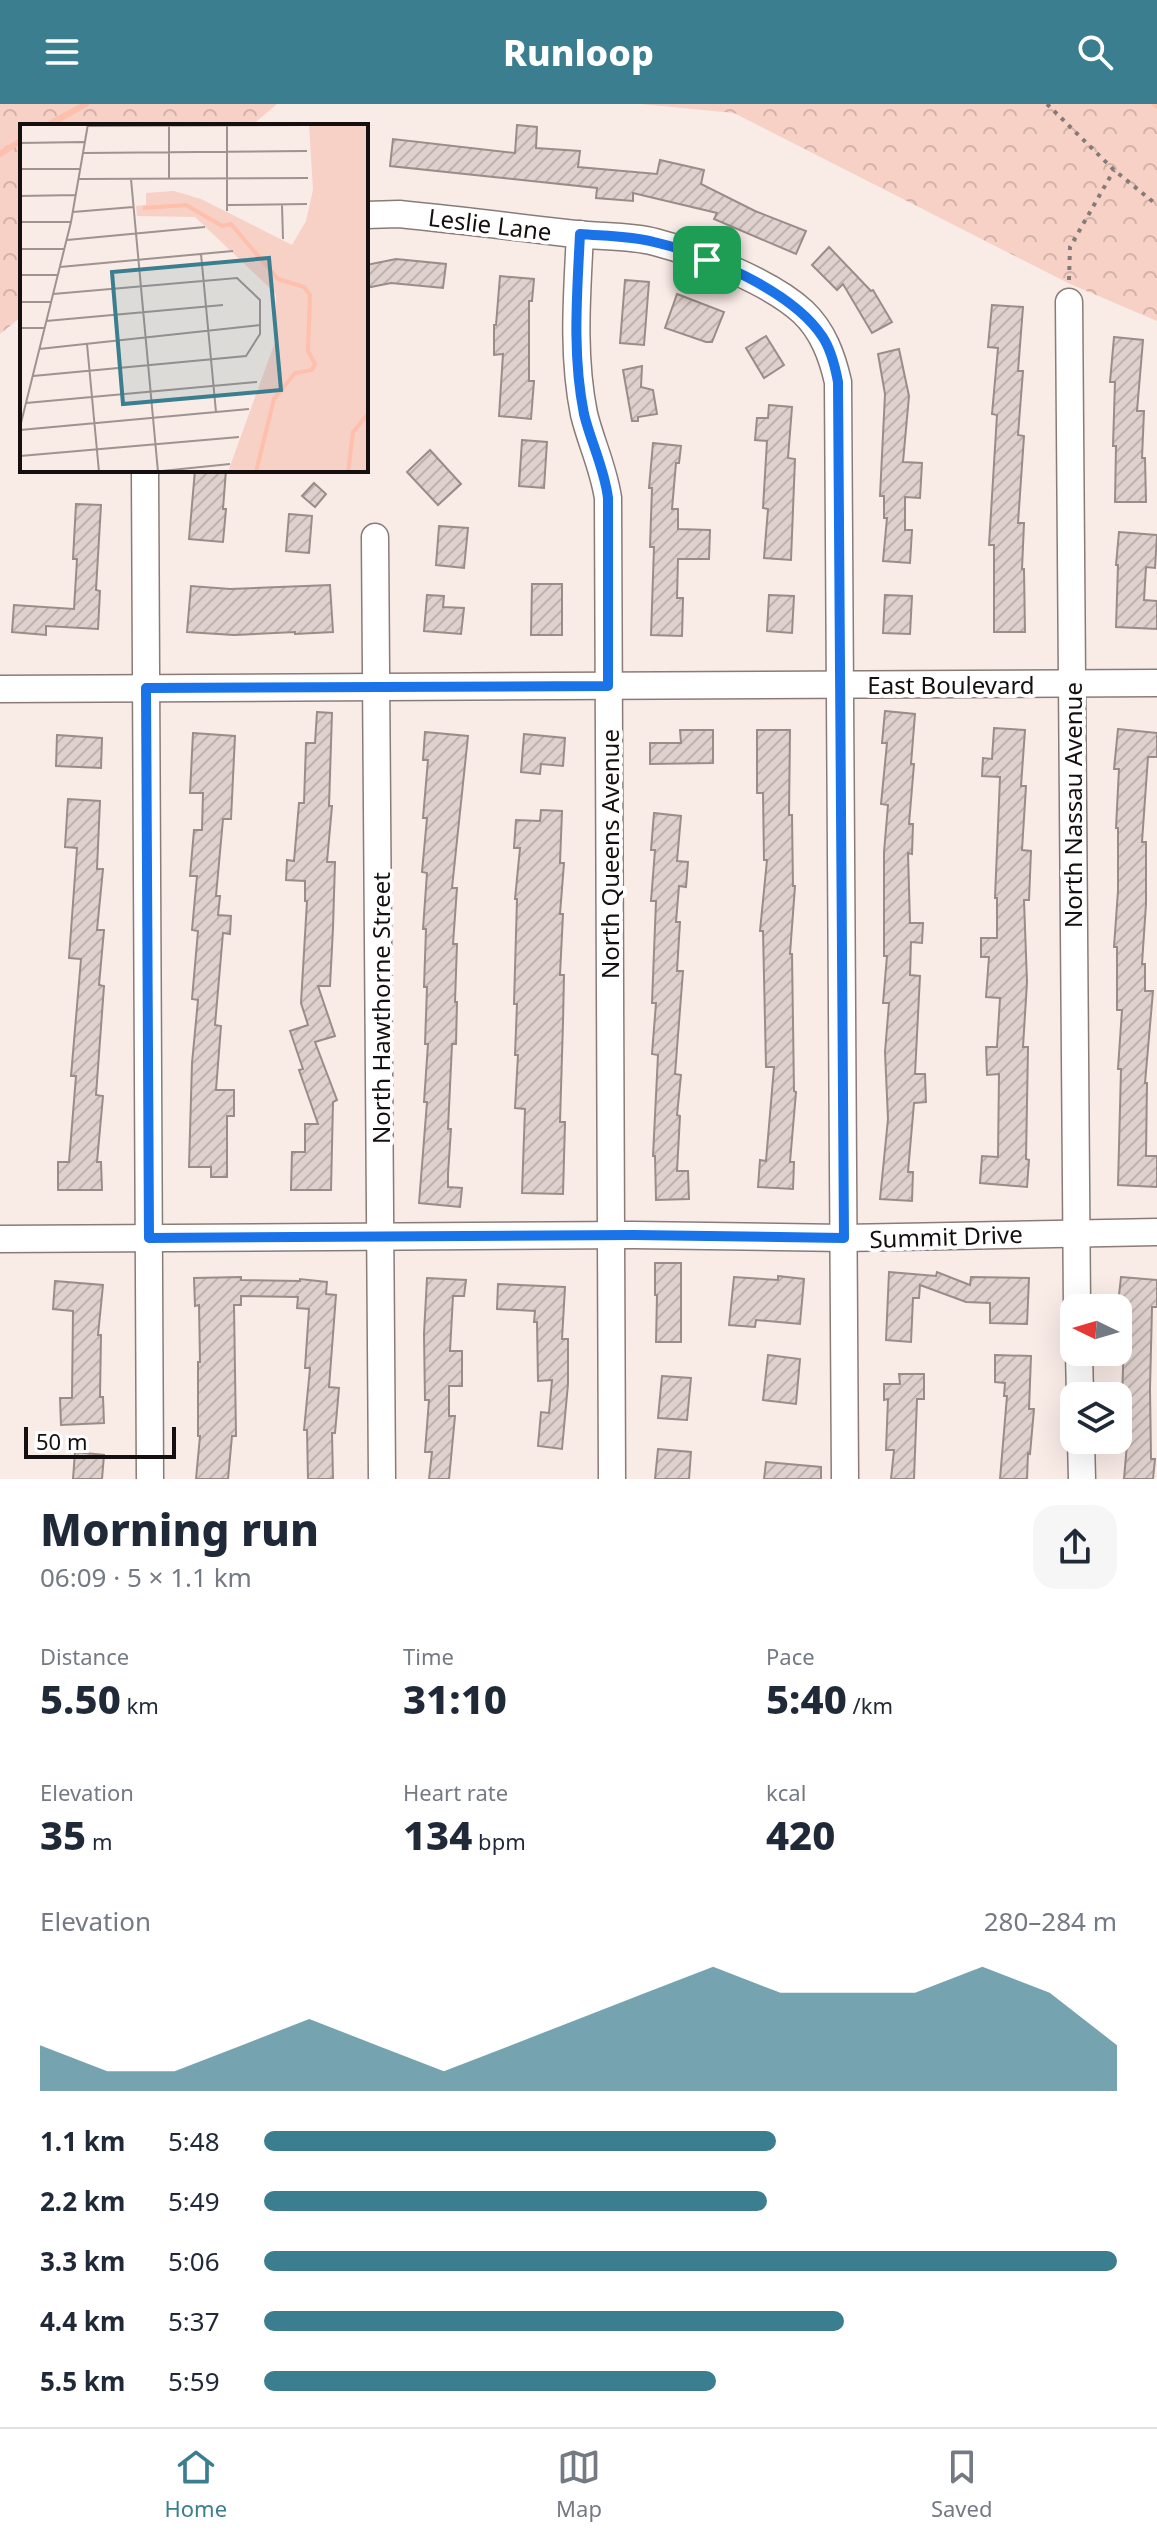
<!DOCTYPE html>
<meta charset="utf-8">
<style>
:root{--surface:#fff;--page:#f6f6f7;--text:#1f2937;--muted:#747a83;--line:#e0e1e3;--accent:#3b7e8f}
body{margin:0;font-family:"Noto Sans",sans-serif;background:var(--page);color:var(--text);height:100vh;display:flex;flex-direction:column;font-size:30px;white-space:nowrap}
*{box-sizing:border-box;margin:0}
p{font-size:26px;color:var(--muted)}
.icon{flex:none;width:44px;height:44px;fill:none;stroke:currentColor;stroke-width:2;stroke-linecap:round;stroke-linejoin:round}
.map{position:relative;height:1375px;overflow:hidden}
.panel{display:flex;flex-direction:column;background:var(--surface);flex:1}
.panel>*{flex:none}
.needle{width:52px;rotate:275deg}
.buttons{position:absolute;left:1060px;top:1190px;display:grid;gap:16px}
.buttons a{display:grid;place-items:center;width:72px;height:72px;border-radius:16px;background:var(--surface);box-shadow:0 8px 32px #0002;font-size:40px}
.scale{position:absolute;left:24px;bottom:20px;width:152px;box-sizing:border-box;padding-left:8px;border:4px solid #15100f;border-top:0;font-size:22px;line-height:28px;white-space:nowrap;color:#15100f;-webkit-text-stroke:6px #fff;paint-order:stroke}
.pin{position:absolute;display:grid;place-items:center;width:68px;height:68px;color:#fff;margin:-34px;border-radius:16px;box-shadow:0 4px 12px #0006}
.round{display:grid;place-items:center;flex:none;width:84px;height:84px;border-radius:24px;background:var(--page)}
.summary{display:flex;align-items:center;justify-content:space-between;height:136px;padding:0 40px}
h1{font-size:44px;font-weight:800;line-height:60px}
.metrics{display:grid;grid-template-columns:repeat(3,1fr);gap:12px;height:136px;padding:8px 40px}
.metrics div{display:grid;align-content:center}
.metrics b{font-size:40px;font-weight:800}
.metrics small{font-size:22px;font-weight:400}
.metrics p{font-size:22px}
.chart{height:224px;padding:16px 40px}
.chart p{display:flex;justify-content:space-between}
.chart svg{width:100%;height:144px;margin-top:8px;fill:var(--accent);opacity:.7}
ul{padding:0 40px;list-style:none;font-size:26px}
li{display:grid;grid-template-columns:128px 96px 1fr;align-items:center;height:60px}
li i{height:20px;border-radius:10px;background:var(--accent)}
header{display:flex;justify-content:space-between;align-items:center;height:104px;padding:0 40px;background:var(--accent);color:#fff;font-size:36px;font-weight:800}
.dock{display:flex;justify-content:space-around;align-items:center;height:112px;border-top:2px solid var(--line);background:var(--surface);font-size:22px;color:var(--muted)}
.dock a{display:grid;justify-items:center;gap:4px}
.dock .selected{color:var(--accent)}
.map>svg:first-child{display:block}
.park{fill:url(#park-crowns)}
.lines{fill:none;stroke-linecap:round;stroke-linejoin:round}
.stream{stroke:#febfad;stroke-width:6}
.building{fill:url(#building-hatch);stroke:#9a8d89;stroke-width:2}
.minor-casing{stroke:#897c78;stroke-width:29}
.path{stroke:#847b78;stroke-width:4;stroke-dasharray:4 6;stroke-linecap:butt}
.minor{stroke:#fff;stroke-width:26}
.route-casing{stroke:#fff;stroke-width:16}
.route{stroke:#1a73e8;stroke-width:10}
.labels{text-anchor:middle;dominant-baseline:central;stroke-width:8;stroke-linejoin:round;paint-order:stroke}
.street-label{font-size:24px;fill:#15100f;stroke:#fff}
.inset-river{fill:none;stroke:#febfad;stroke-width:4}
.inset-road{fill:none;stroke:#9e9390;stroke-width:2}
.view{fill:#3b7e8f;fill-opacity:0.15;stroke:#3b7e8f;stroke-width:4}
.inset-edge{fill:none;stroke:#15100f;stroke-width:4}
</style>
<header><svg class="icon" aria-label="menu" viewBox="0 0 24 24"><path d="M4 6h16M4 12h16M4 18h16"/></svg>Runloop<svg class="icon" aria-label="search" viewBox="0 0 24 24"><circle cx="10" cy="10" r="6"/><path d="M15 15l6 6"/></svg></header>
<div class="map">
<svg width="1157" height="1375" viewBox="0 0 1157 1375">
<defs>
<pattern id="park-crowns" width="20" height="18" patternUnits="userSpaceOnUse" patternTransform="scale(2)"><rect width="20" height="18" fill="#f7d0c6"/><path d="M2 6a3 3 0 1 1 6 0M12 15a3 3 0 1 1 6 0" fill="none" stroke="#d3b2a9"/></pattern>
<pattern id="building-hatch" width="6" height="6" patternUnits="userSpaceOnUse" patternTransform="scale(2)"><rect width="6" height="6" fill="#dfd1cd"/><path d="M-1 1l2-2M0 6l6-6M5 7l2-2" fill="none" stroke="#beb2af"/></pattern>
</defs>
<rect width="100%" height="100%" fill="#f9ebe6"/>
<g class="park">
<path d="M0 0H277L251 22H22V212L0 230Z"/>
<path d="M641 0H1157V217L1068 179 734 9Z"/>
</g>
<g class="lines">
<g class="stream">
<path d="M1155 0 1157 2"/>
<path d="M46 22 86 0"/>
<path d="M0 50 22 36"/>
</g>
</g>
<g class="building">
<path d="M517 21 537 23 536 44 580 47 578 63 657 70 660 56 704 66 701 80 755 107 806 127 796 150 714 115 717 109 633 89V97L596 94 597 84 390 62 393 35 515 49Z"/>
<path d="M829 143 871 187 873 186 892 218 872 229 843 180 837 186 812 161Z"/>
<path d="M396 155 446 160 443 184 391 179 366 184V161Z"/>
<path d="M500 172 534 175 532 197H529V277H534L531 315 499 312 503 250 494 251V221H496Z"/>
<path d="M625 176 649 178 644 241 620 239Z"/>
<path d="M677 190 724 208 712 238H706L665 224Z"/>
<path d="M992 201 1023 203 1018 267H1023L1018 331 1024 332 1018 419H1024L1022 465H1024L1025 528H994V441H989L997 311 992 310 998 244 988 243Z"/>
<path d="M766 232 784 261 764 274 746 244Z"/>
<path d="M1114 233 1143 236 1137 307H1144L1142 354H1145L1146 398H1115L1116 342H1113L1115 278H1110Z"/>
<path d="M899 245 909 292 903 358 922 359 920 394 905 393V426H912L910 459 883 457 887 414H884V392H880L885 290 878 250Z"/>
<path d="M642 262 641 283 653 286 657 310 638 313V317H632L623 266Z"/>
<path d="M769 301 792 303 788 354 795 355 791 456 764 454 768 405 763 404 767 337 755 336 757 314H768Z"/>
<path d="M522 336 547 338 544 384 519 382Z"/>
<path d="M653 339 681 342 679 359H676L672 405H678V425L710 426 709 455H678L677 494H683L682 532 651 531 654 443H650L652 384H649Z"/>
<path d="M430 346 461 380 438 401 407 368Z"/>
<path d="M195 366H226L223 405H226L223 438 189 435Z"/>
<path d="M314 379 326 390 315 403 302 392Z"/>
<path d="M76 400 101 401 96 486 100 487 98 525 46 522V531L12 528 14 501 74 505 77 455H73Z"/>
<path d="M289 410 312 412 309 449 286 447Z"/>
<path d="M439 422 468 424 464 464 436 461Z"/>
<path d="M1119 428 1157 431 1155 464 1146 463 1144 496 1157 497V525L1116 523 1118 461H1116Z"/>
<path d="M532 480H562V531H531Z"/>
<path d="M330 481 333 528 295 530V528L234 531 187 528 191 482 230 485Z"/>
<path d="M427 491 444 492 443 503 464 504 461 530 424 527Z"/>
<path d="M769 491 794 492 792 529 767 527Z"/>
<path d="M885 491 912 492 910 530 883 529Z"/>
<path d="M885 607 915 610 911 660H914L909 720H913L912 750 908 749 910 819H923L922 839 911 838 910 871 920 872 915 970H925L926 998 914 999 908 1068H913L912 1097 880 1095 888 1015 885 948 889 899H883L887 852H884V748L888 701 881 700 887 639H882Z"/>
<path d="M317 608 332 609 329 702H332L327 758H335L333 824 330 882H318L335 932 315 938 337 996 333 998 331 1086H291L292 1048H305V1020H318L299 966 303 965 290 927 308 921 301 899 307 797H305V777L286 776 287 756 294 757 299 699H304L306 639H315Z"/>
<path d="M994 624 1025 626 1021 682H1026L1022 746 1031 747 1029 796H1024L1027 878 1023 943H1028L1026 1055 1029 1056 1027 1083 980 1079 982 1052 998 1053 999 970 987 971 986 943H997L1000 894 986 893 989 853H981V834H997V794H995L1000 673 982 672 983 654 992 655Z"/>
<path d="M1118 625 1157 629V653H1148L1146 681 1142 738H1146V800L1142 860H1145V887H1153L1145 979H1147L1146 1052H1157V1083L1118 1081 1121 965H1118L1122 906H1117V843H1114L1118 787V724H1116L1119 665H1114Z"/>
<path d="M680 626H713V659L650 660V639H681Z"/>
<path d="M757 626H790L789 711H792L793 782H795L790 850H792L794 987 796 988 790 1058H794L793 1085 758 1083 760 1056 766 1057 774 963H766L763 827H760L767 756H764L763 689H757Z"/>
<path d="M425 628 468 632 452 784H457L453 840H457L455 898H457L456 940H452L448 1025H451L448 1070V1083L462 1084 460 1103 419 1099 427 998H424L428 940H425L427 883H424L426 825H423L427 769 422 768 427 714H423L428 656H423Z"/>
<path d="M193 629 235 632 231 715H223L216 792H220L218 811 231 812 230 830 223 829 215 921 221 922 216 986H234V1012H227V1073H211V1063H189L192 959 198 896 192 895 198 827 192 826 197 772H190L194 726H202L203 689H190Z"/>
<path d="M524 630 565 634 563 662 541 660 540 670 521 668Z"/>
<path d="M57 631 102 634 101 664 56 662Z"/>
<path d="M68 695 100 697 97 765H103L97 826H104L99 881 104 882 96 991 103 992 97 1058H101L102 1086H58V1058H69L76 972H71L81 855 69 854 77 744 65 743Z"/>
<path d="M541 706 562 707 560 759H564L560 810H563L560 871H564L563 918 560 1018H565L563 1090 522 1089 525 1005 515 1004 518 951H515L517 900H514L517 795H515L520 744H514L516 716 540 717Z"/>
<path d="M654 709 681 712 677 757 688 758 686 783 679 782 676 818H680L677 867H683L675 970 681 971 677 1011 680 1012 677 1067H688L689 1095 656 1096 655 1052H653L658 951 652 950 656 899H652L656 797H651L655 746H651Z"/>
<path d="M655 1159H681V1238H656L657 1191H655Z"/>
<path d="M889 1168 936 1172 937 1168 970 1181 971 1173 1029 1174 1027 1220 990 1219V1199L966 1198 920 1181 919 1194H913L911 1238 886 1236Z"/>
<path d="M778 1172 804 1175 800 1220 756 1216 755 1223 729 1221 734 1173 778 1176Z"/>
<path d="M241 1173V1176L300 1177V1175L327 1178 326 1190 336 1191 329 1283 339 1284 335 1329H332L333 1375H308L307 1326H304L310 1264H305L309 1205 297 1204 298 1193 241 1192V1201H234L236 1332H232L228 1375H196L200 1332H198V1258H200L199 1201 195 1202 194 1174Z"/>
<path d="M1121 1173 1157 1176V1203H1152L1150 1285 1151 1355H1155L1153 1375H1124L1128 1328H1121L1125 1201 1118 1200Z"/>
<path d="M427 1174 466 1176 464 1192H453L450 1247H462V1282H449V1312H455L449 1375H429L432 1348H425L429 1296H425L424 1230Z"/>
<path d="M55 1177 103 1181 98 1231H101L100 1293H103L104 1319 61 1321 60 1294H72L73 1207 53 1205Z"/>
<path d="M498 1180 565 1183 562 1235H568V1280L562 1345 538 1342 541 1308 549 1309 552 1276 538 1277 537 1218H534L535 1207 497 1205Z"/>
<path d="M768 1251 800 1255 796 1300 763 1296Z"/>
<path d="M995 1251 1031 1252 1029 1305H1034L1030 1350 1028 1349 1027 1375H1000L1007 1292H1004L1005 1279 995 1278Z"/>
<path d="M899 1270H924V1295H917L914 1375H891L894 1346H886L888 1295 884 1296V1280H900Z"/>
<path d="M662 1272 691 1274 687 1316 658 1314Z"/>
<path d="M658 1345 691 1348 689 1375H655Z"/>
<path d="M75 1348 104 1351 102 1375H73Z"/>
<path d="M766 1358 821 1363V1375H764Z"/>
</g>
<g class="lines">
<defs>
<g id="minor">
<path d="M366 111 399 110C458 116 517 123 575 130 601 133 630 131 655 138 697 149 771 178 803 208 823 227 832 252 838 278L845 1375"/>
<path d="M580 130C577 191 572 251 584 310 591 339 603 362 608 394L612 1375"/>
<path d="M1069 198 1077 1204"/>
<path d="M145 366 150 1375"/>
<path d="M375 433 382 1375"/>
<path d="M0 585 1157 579"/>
<path d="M0 1135 633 1131 844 1134 1157 1128"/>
<path d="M1079 1248 1080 1292"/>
<path d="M1081 1336 1082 1375"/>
</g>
</defs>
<use href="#minor" class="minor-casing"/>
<g class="path">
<path d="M1047 0 1114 66 1157 101"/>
<path d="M1069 176 1070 143 1114 66"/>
</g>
<use href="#minor" class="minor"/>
</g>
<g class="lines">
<defs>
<path id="route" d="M580 130C604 132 631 132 654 138 706 150 792 187 822 232 831 245 835 262 838 278L844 1134 633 1131 149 1134 146 584 608 582V394C604 363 591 339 584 310 572 250 577 191 580 130Z"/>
</defs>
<use href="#route" class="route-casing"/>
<use href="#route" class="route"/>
</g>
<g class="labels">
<g class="street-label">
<text transform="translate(490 120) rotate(7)">Leslie Lane</text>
<text x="951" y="580">East Boulevard</text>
<text transform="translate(1072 701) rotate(-90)">North Nassau Avenue</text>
<text transform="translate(609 750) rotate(-90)">North Queens Avenue</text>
<text transform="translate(380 904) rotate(-90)">North Hawthorne Street</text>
<text transform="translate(946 1132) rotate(-2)">Summit Drive</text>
</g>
</g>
<g transform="translate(20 20)">
<rect width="348" height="348" fill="#f9ebe6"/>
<path d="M289 0H348V346L208 348 255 218 256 170 175 93 117 92 116 82 126 81V69L154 67 181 75 272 121 286 97 293 66Z" fill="#f7d0c6"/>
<path class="inset-river" d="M123 84 166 81 202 102 211 100 258 155 284 163 290 171 288 227 295 240 292 246 275 249 254 275 236 348M328 348 333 308 348 290"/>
<path class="inset-road" d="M207 0V87M149 1V55M68 2 287 1M0 19 64 18M63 29 287 27M0 45H60M59 55 288 54M111 55 138 348M0 72 56 71M207 81 287 80M262 81 263 115M53 88 113 83M0 98H51M47 116 185 103M0 125H44M181 130 196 288M40 143 213 127M0 151H38M0 178H31M26 197 203 181M0 204H25M67 220 79 348M19 225 240 201M13 252 226 232 240 210V176L217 154 33 170M6 279 237 258M0 303 51 98 68 0M0 306 229 285M0 332 219 313M132 348 210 340"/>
<path class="view" d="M249 134 261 266 103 280 92 148Z"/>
<rect width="348" height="348" class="inset-edge"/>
</g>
</svg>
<div class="buttons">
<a><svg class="needle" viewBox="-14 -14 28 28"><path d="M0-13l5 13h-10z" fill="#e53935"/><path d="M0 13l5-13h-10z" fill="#747a83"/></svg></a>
<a><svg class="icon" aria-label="layers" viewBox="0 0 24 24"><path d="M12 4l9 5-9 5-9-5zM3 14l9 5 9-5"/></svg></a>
</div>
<div class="scale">50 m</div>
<div class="pin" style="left:707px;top:156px;background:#1e9e55"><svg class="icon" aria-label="arrive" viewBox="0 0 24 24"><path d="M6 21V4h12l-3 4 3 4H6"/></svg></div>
</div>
<section class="panel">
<div class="summary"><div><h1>Morning run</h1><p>06:09 · 5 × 1.1 km</p></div><a class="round"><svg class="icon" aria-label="share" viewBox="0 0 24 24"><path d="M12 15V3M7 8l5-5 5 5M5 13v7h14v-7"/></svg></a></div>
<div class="metrics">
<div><p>Distance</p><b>5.50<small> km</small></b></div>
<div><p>Time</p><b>31:10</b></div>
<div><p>Pace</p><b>5:40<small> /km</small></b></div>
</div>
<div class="metrics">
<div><p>Elevation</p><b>35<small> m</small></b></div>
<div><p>Heart rate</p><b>134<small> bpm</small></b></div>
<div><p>kcal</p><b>420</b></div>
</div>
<div class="chart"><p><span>Elevation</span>280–284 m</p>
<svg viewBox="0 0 160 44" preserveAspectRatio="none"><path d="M0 44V30L10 38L20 38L30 30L40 22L50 30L60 38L70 30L80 22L90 14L100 6L110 14L120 14L130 14L140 6L150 14L160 30V44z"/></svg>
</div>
<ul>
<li><b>1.1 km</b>5:48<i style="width:60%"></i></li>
<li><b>2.2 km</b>5:49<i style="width:59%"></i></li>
<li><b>3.3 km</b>5:06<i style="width:100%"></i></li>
<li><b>4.4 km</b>5:37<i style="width:68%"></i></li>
<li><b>5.5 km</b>5:59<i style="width:53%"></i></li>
</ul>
</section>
<nav class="dock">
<a class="selected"><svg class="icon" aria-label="home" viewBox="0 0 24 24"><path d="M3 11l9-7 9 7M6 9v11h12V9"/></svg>Home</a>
<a><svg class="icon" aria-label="map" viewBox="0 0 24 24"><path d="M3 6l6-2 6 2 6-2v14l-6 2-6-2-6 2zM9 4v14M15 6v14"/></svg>Map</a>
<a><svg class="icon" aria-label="saved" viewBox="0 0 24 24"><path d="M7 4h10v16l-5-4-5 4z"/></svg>Saved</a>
</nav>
